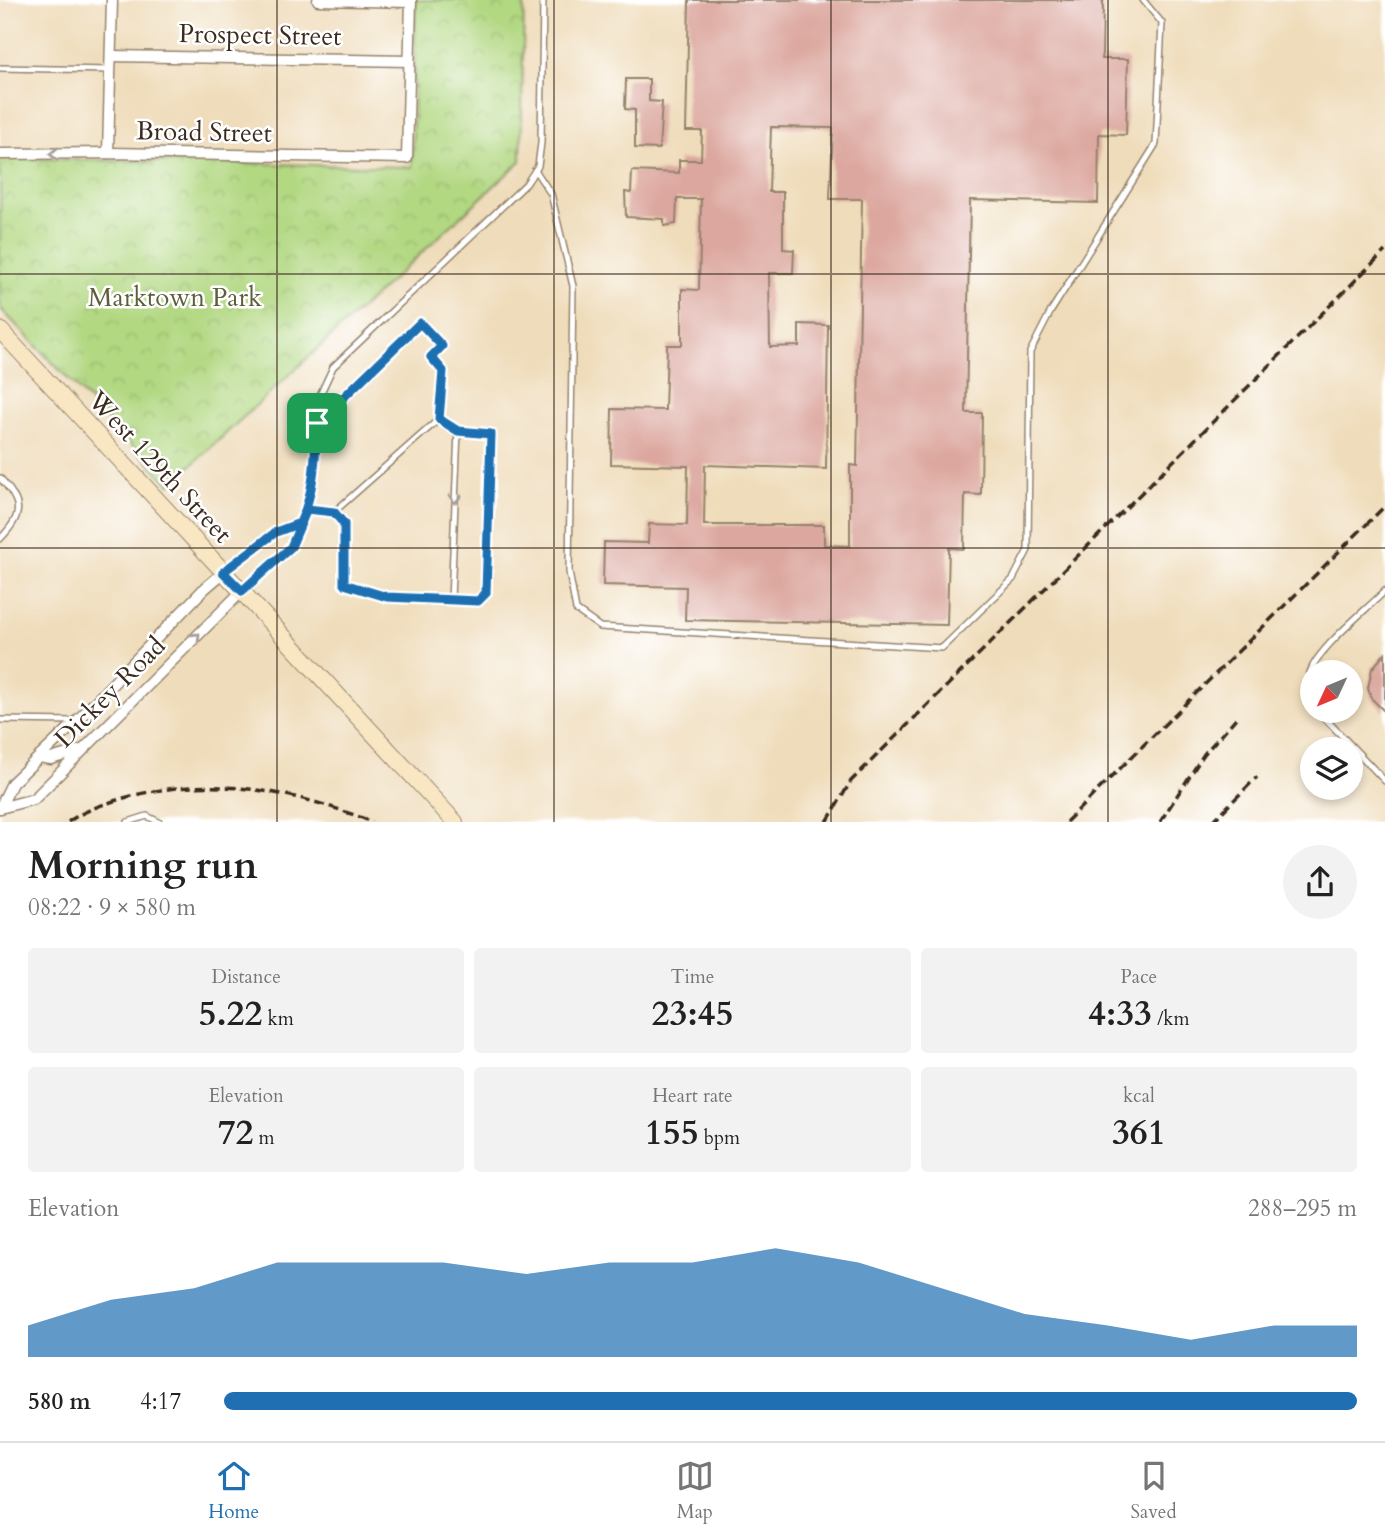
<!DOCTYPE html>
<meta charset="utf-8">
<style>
:root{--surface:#fff;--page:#f2f2f2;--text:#222;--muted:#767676;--line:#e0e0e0;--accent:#1f6fb2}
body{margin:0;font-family:Cardo,serif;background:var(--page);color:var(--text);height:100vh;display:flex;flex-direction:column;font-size:26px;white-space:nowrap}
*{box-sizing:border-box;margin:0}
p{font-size:23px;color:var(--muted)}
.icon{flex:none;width:38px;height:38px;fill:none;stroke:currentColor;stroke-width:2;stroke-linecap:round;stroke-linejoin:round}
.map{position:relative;height:822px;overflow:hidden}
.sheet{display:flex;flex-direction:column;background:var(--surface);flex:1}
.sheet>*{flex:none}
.needle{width:46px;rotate:226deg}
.tools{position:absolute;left:1300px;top:660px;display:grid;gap:14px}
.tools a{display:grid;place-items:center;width:63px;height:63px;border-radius:50%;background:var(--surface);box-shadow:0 4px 10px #0003;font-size:35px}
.pin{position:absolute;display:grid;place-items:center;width:60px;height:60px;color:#fff;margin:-30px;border-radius:14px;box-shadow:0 4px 10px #0006}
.round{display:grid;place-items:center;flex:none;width:74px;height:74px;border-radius:37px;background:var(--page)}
.head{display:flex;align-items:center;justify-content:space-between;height:119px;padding:0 28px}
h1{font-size:38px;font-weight:600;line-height:52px}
.figures{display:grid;grid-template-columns:repeat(3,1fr);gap:10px;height:119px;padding:7px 28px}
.figures div{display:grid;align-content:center;border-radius:7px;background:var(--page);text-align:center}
.figures b{font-size:35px;font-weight:600}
.figures small{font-size:19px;font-weight:400}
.figures p{font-size:19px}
.chart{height:196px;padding:14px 28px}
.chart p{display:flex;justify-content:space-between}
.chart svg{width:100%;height:126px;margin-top:7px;fill:var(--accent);opacity:.7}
ul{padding:0 28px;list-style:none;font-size:23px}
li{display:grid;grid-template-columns:112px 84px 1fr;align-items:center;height:52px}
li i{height:18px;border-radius:9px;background:var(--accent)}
.menu{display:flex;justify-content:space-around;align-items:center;height:98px;border-top:2px solid var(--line);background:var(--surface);font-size:19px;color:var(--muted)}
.menu a{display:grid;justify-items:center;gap:4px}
.menu .on{color:var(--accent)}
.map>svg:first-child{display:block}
.park{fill:url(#park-crowns);stroke:#768150;stroke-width:2}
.building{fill:#dca79f;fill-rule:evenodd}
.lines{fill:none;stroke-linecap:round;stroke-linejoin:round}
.lane-casing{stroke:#95836c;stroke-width:8}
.street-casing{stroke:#95836c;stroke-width:13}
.secondary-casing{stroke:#95836c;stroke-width:18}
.lane{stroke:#fff;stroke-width:5}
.street{stroke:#fff;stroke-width:10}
.secondary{stroke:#f9e7c3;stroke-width:16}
.rail{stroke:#3b2a1e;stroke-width:3.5;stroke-dasharray:10 5;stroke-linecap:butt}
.oneway{stroke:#a79f9a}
.route-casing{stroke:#fff;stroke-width:14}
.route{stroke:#1f6fb2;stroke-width:9}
.grid{fill:none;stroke:#3b2a1e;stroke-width:2;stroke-opacity:0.55}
.labels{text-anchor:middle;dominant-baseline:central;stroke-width:5;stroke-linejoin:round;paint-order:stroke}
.street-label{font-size:26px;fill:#3b2a1e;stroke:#fff}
.park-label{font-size:26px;fill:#5f5e3c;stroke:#fff}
</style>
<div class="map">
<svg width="1385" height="822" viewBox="0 0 1385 822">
<defs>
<pattern id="park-crowns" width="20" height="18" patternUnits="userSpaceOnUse" patternTransform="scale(1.75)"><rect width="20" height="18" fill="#b2d882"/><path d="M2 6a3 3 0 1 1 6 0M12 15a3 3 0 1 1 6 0" fill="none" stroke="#9aba70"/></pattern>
</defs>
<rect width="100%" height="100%" fill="#fff"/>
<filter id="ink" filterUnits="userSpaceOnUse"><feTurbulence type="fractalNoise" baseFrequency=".0143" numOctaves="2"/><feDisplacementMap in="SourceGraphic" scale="14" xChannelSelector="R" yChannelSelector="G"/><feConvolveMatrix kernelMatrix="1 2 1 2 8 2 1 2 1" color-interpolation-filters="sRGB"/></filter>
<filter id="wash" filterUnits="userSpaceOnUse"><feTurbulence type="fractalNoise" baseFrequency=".00686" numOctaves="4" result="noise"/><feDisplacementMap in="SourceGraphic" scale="28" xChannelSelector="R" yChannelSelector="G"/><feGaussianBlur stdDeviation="1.57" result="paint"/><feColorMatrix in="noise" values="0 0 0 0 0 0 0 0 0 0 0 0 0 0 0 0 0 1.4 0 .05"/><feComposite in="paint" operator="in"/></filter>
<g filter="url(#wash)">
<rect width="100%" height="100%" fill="#efdcba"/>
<path class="park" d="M416 0H524L521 161 170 485 0 308V158L412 167Z"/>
<g id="blocks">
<g class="building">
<path d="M689 0H1103L1102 59H1128L1126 135 1099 134 1098 203 970 200 966 413H982L981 495 965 494 964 549 949 548 947 625 685 620 686 587 603 585 604 542 648 543 649 524 687 525 688 466 611 464 612 409 665 410 667 345H682V289L699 290 701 199H677L676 224 664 226V219L626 217 625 192 631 193 632 171 679 173V160H701L702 131H686ZM771 127 833 128 830 199H862L857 466 850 465V546L824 545V525H704L705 465 826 469 828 325 799 324V346L770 347 769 273H793L794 250 783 249V192H769Z"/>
<path d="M626 79H649V101L662 102 659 149 635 148V110L625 109Z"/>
<path d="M1385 653V712L1371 698 1368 688 1372 669Z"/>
</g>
</g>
</g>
<g filter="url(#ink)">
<use href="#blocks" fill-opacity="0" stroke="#95836c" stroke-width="2"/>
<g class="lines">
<defs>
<g id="lane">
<path d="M0 68 110 70"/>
<path d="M535 170 551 194 573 286 569 572 576 610 600 627 942 648 1013 579 1028 550 1030 352 1051 311 1156 144 1162 23 1143 0"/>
<path d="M318 422 420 323 442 347 431 357 443 371 439 419"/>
<path d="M0 478C23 503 24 515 0 539"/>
<path d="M307 509 334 512 439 419 458 431 491 434 486 593 478 601 387 597 344 584 343 524 334 512"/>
<path d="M227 569 276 532 301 523"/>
<path d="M245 589 291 547 307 509 313 487 319 397 333 367 526 184 538 166 541 143 543 0"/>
<path d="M451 600 458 431"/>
<path d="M1312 702C1308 693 1307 680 1311 670 1320 647 1366 610 1385 591"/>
<path d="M1317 710 1385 781"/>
<path d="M0 720 77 721"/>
<path d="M128 822 147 816 159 822"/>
</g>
<g id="street">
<path d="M318 0 411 2"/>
<path d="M111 56 409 61"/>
<path d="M108 153 112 0"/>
<path d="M0 154 108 153 407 158 411 0"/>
<path d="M39 757 51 759 81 750"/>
<path d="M0 808 34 799 242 591"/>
<path d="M0 808 12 783 77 721 203 590 224 572"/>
</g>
<path id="secondary" d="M0 330 455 822"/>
</defs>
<use href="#lane" class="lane-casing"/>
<use href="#street" class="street-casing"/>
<use href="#secondary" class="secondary-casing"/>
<use href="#lane" class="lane"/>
<use href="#street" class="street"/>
<use href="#secondary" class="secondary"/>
<g class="rail">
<path d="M68 822C82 812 96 807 111 802 197 773 290 788 372 822"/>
<path d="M827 822 851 781 1385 251"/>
<path d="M1066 822 1385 506"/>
<path d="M1160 822 1204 754 1236 718"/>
<path d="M1212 822 1257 777"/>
</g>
</g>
<defs><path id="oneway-chevron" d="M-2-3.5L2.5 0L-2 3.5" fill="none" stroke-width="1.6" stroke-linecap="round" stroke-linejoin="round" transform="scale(1.75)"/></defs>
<g class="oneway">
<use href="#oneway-chevron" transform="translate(54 154) rotate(179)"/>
<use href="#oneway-chevron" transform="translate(455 499) rotate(92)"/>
<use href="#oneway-chevron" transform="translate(196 637) rotate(-45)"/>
</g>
</g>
<g class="lines" filter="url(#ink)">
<defs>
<path id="route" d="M317 423C315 457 315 491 300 523L276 532 223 572 242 591 291 547 307 509 334 512 344 524V584L387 597 478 601 486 593 491 434 458 431 439 419 443 371 431 357 442 346 420 323 317 423"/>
</defs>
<use href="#route" class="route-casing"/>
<use href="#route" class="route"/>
</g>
<path class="grid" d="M277 0V822M554 0V822M831 0V822M1108 0V822M0 274H1385M0 548H1385"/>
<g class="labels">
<g class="street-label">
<text transform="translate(260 35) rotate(1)">Prospect Street</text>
<text transform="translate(204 132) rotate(1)">Broad Street</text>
<text transform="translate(160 467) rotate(47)">West 129th Street</text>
<text transform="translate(110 692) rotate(-45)">Dickey Road</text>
</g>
<g class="park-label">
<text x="175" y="297">Marktown Park</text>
</g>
</g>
</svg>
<div class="tools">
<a><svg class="needle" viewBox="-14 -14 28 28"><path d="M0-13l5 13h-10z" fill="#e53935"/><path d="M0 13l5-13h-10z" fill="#767676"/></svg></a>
<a><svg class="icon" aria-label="layers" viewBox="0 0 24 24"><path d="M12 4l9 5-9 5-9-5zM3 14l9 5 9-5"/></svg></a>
</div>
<div class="pin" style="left:317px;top:423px;background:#1e9e55"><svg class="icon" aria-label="arrive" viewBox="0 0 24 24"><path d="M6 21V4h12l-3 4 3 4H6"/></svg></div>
</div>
<section class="sheet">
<div class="head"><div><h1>Morning run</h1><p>08:22 · 9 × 580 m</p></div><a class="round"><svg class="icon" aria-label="share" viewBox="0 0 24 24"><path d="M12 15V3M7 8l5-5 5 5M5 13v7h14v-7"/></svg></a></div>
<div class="figures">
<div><p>Distance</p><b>5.22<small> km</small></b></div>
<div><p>Time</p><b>23:45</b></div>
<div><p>Pace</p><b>4:33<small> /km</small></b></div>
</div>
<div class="figures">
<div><p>Elevation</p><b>72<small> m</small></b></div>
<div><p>Heart rate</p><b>155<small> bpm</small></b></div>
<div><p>kcal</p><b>361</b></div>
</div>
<div class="chart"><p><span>Elevation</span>288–295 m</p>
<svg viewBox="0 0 160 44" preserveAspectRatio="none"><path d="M0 44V33L10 24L20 20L30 11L40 11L50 11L60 15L70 11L80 11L90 6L100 11L110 20L120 29L130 33L140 38L150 33L160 33V44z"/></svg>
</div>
<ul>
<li><b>580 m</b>4:17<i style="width:100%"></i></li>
</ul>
</section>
<nav class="menu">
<a class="on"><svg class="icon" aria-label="home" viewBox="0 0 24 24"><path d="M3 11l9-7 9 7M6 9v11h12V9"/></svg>Home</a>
<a><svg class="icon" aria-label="map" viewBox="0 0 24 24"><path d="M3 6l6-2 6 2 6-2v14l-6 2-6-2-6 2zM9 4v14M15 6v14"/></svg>Map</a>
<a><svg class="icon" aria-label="saved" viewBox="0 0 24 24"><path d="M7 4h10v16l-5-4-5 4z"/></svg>Saved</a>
</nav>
